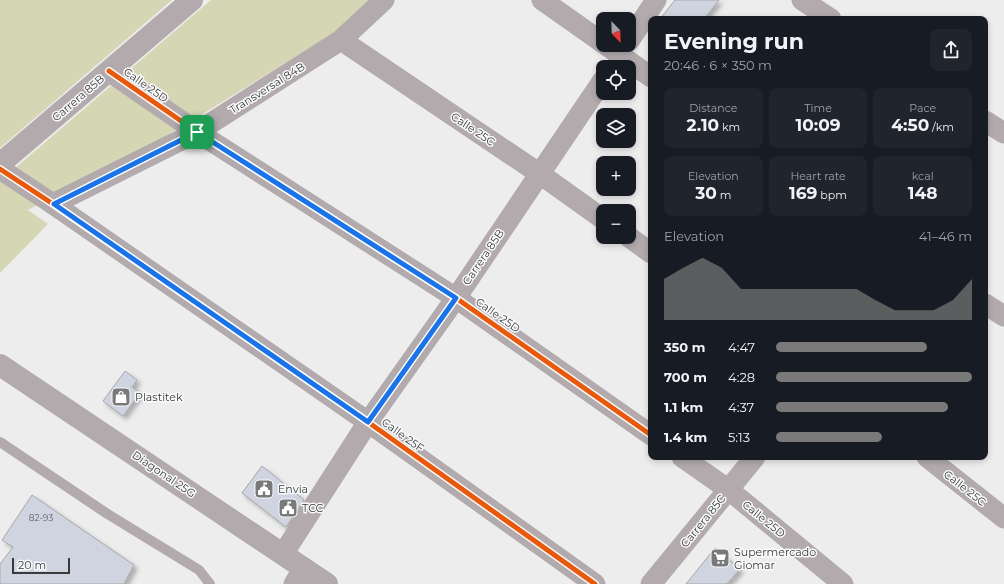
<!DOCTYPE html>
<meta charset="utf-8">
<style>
:root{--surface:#171b24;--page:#20242c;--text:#f1f3f6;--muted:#9ea1a6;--accent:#797979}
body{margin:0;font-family:Montserrat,sans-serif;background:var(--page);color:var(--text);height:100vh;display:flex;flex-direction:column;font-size:15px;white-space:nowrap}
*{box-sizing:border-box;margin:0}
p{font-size:13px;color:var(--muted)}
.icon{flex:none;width:22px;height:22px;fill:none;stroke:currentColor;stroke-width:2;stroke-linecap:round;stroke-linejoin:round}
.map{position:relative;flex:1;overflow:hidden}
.panel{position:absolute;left:648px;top:16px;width:340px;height:444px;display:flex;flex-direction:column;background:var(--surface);border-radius:8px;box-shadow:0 2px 6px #0003}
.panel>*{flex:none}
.needle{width:26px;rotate:157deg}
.fabs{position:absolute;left:596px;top:12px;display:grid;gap:8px}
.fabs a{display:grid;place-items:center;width:40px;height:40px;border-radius:8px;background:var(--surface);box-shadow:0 2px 6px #0003;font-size:20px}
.scale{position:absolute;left:12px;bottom:10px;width:58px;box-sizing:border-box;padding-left:4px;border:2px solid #3a3a3a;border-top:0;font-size:11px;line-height:14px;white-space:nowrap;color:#3a3a3a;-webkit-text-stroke:3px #f9fafb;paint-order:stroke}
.pin{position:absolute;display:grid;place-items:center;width:34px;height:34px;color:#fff;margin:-17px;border-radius:8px;box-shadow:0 2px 6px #0006}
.round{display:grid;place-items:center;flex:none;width:42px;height:42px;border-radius:8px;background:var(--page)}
.overview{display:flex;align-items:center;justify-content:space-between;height:68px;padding:0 16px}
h1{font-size:22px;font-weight:700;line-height:30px}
.metrics{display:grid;grid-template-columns:repeat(3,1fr);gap:6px;height:68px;padding:4px 16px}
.metrics div{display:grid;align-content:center;border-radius:8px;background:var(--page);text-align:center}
.metrics b{font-size:17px;font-weight:700}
.metrics small{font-size:11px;font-weight:400}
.metrics p{font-size:11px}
.chart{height:112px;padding:8px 16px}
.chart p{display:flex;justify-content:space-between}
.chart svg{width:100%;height:72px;margin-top:4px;fill:var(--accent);opacity:.7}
ul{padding:0 16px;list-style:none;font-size:13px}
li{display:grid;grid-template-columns:64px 48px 1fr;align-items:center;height:30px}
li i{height:10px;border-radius:5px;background:var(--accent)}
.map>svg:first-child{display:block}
.green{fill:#d4d6b4}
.building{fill:#cfd4e0;stroke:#a7a7a7;filter:url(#shadow)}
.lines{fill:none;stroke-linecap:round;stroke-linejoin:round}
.service{stroke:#b2aaad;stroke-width:10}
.minor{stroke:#b2aaad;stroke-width:21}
.tertiary{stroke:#b2aaad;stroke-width:22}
.cycleway-casing{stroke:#f9fafb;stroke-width:8}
.cycleway{stroke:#e8590c;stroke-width:5}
.route-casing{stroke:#fff;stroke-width:8}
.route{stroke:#1a73e8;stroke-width:5}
.labels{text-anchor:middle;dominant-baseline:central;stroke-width:3;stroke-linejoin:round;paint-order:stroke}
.number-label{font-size:9px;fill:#5f6064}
.street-label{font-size:11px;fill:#3a3a3a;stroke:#f9fafb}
.poi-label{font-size:11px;fill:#3a3a3a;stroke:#f9fafb;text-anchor:start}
</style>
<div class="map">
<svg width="1004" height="584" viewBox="0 0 1004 584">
<defs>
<filter id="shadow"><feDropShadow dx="3.5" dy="3.5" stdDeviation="2" flood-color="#0004"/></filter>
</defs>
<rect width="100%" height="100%" fill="#ededed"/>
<g class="green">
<path d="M0 0H172L0 148Z"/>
<path d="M211 0H371L343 27 201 115 160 139 28 210 48 224 0 273V181Z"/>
</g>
<g class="building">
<path d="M675 0H719L704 19H660Z"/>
<path d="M125 371 137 380 132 387 140 393 123 416 103 401Z"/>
<path d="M262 466 304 500 286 527 242 493Z"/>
<path d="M32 495 134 565 124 584H0V564L13 547 2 540Z"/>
<path d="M715 548 740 569 727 584H686Z"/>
</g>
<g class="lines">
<path class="service" d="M0 442 106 513 199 570 210 584"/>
<g class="minor">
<path d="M542 0 603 43"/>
<path d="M802 0 831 19"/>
<path d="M341 40 540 174 603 219"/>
<path d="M629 41 656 0"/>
<path d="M606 45 651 77"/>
<path d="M109 71 197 132 456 298 651 435"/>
<path d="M985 121 1004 133"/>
<path d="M0 169 53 204 368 422 595 584"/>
<path d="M53 204 197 132 341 40 384 0"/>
<path d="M629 237 651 253"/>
<path d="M985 304 1004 316"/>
<path d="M682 457 729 490 843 584"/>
<path d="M927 457 1004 518"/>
<path d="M283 554 368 422 456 298 603 80"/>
<path d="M294 584 304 568"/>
<path d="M651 584 755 457"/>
</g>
<g class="tertiary">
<path d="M0 164 192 0"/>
<path d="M0 365 327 584"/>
</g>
<defs>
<g id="cycleway">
<path d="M109 71 197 132 456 298 651 435"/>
<path d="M0 169 53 204 368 422 595 584"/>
</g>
</defs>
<use href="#cycleway" class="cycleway-casing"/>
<use href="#cycleway" class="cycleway"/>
</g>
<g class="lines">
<defs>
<path id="route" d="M197 132 456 298 368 422 54 204Z"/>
</defs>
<use href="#route" class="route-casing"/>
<use href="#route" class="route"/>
</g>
<defs>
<symbol id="shop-square" viewBox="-11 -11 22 22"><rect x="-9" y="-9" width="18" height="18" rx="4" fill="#797979" stroke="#f9fafb"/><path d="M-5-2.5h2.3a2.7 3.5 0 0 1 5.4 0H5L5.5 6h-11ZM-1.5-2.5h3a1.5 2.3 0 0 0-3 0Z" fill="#fff"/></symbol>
<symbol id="civic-square" viewBox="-11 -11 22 22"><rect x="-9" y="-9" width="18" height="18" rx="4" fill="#797979" stroke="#f9fafb"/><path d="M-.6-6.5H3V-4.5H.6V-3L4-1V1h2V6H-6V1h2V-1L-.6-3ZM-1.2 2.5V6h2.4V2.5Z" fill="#fff"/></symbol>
<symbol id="supermarket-square" viewBox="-11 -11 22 22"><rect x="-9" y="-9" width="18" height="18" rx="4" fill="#797979" stroke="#f9fafb"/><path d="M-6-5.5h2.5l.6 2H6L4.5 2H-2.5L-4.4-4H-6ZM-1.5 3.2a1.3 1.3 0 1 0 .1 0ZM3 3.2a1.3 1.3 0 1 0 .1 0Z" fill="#fff"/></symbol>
</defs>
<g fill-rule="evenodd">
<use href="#shop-square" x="110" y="386" width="22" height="22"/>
<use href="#civic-square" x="253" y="478" width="22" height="22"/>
<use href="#civic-square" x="277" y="497" width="22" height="22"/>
<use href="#supermarket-square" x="709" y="547" width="22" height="22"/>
</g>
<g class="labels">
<g class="number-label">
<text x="41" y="517">82-93</text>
</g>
<g class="street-label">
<text transform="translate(146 85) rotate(35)">Calle 25D</text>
<text transform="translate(267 88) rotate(-32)">Transversal 84B</text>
<text transform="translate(78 98) rotate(-41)">Carrera 85B</text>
<text transform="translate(473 129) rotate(34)">Calle 25C</text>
<text transform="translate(483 257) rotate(-56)">Carrera 85B</text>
<text transform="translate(498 315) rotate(35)">Calle 25D</text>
<text transform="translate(403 435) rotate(36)">Calle 25F</text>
<text transform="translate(164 474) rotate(34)">Diagonal 25G</text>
<text transform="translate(965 488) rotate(38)">Calle 25C</text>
<text transform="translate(764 519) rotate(39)">Calle 25D</text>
<text transform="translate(703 521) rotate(-51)">Carrera 85C</text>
</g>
<g class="poi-label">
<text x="135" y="397">Plastitek</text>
<text x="278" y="489">Envia</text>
<text x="302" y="508">TCC</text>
<text x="734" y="552">Supermercado<tspan x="734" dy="13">Giomar</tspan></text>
</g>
</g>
</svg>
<div class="fabs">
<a><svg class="needle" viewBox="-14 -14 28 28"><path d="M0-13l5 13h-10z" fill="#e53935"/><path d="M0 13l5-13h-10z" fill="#9ea1a6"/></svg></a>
<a><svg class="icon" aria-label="locate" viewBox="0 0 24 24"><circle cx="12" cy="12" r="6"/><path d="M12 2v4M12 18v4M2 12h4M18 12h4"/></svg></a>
<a><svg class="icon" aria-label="layers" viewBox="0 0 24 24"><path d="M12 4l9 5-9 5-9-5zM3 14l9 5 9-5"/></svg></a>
<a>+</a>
<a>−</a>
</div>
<div class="scale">20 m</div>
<div class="pin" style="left:197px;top:132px;background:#1e9e55"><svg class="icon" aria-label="arrive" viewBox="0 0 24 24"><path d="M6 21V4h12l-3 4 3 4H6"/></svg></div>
<section class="panel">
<div class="overview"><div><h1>Evening run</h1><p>20:46 · 6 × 350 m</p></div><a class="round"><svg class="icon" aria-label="share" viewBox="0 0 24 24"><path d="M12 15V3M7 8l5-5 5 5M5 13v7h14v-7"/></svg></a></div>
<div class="metrics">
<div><p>Distance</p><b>2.10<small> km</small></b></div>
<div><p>Time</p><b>10:09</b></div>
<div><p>Pace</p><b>4:50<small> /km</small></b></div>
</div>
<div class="metrics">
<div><p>Elevation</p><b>30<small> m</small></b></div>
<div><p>Heart rate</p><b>169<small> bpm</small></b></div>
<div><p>kcal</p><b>148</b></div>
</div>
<div class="chart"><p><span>Elevation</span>41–46 m</p>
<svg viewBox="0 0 160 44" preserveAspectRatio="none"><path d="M0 44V19L10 12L20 6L30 12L40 25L50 25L60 25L70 25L80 25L90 25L100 25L110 32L120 38L130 38L140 38L150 32L160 19V44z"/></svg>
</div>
<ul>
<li><b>350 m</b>4:47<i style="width:77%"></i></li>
<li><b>700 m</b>4:28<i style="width:100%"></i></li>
<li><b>1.1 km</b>4:37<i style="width:88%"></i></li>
<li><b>1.4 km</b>5:13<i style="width:54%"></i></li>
</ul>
</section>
</div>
